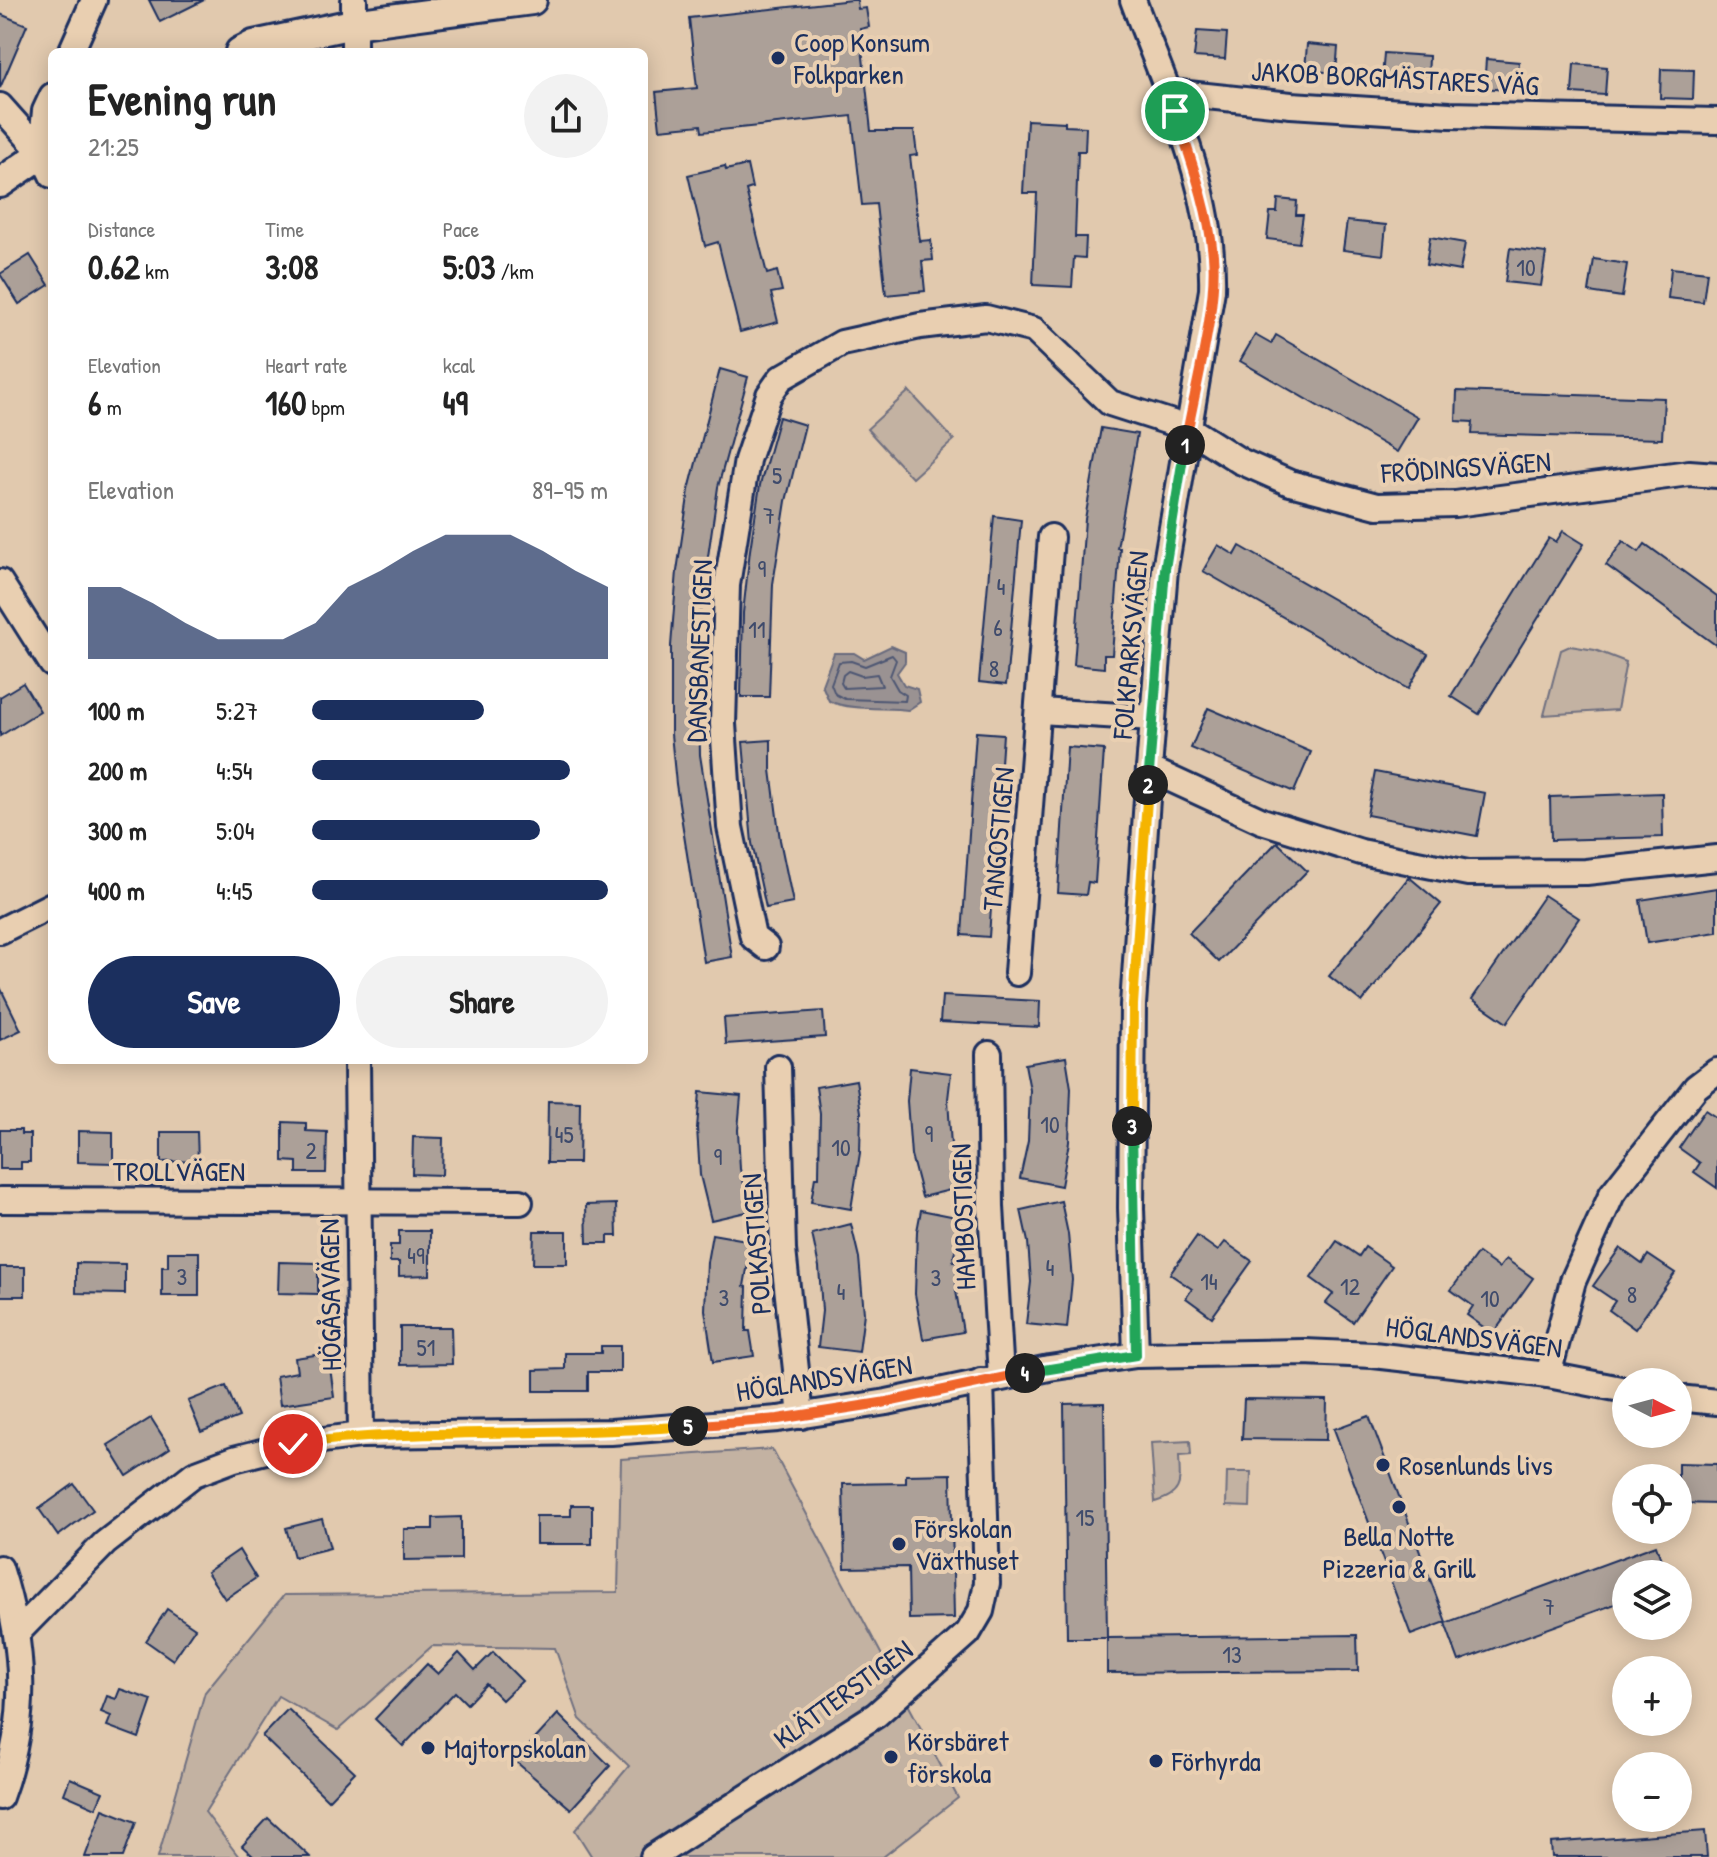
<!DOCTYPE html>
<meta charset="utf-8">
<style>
:root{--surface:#fff;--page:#f2f2f2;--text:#222;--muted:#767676;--accent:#1b2f5e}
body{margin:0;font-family:"Patrick Hand",sans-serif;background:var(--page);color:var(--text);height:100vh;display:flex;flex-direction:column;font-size:30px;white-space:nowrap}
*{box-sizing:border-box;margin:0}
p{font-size:26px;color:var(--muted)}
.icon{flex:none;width:44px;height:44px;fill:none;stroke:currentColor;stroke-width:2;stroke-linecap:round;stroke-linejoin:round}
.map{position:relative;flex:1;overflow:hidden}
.sheet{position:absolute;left:48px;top:48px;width:600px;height:1016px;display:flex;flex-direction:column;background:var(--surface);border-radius:12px;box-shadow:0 4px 20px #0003}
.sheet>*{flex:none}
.needle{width:52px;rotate:96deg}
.controls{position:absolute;left:1612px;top:1368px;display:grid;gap:16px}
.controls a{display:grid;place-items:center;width:80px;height:80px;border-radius:50%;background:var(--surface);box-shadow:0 4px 20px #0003;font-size:40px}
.pin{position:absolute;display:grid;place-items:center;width:68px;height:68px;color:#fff;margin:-34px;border:4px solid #fff;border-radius:50%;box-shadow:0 2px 8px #0007}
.km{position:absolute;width:40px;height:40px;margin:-20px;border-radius:50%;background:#222;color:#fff;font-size:22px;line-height:40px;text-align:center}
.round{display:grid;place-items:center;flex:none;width:84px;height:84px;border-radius:42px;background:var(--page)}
.head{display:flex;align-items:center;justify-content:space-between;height:136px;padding:0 40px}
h1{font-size:44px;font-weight:800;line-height:60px}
.stats{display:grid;grid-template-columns:repeat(3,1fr);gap:12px;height:136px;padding:8px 40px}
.stats div{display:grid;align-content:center}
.stats b{font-size:34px;font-weight:800}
.stats small{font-size:22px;font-weight:400}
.stats p{font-size:22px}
.chart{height:224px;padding:16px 40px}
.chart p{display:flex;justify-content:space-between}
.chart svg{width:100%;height:144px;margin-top:8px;fill:var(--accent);opacity:.7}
.primary-button{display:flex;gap:16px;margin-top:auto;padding:16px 40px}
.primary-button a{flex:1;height:92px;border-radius:48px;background:var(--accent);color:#fff;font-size:32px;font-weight:800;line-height:92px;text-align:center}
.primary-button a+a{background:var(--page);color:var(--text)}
ul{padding:0 40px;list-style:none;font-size:26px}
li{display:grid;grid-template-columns:128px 96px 1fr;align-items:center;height:60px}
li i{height:20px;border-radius:10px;background:var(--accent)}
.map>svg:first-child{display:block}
.green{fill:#c3b2a2;stroke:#6f7080;stroke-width:2}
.water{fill:#9a9292;stroke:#676a7d;stroke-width:2}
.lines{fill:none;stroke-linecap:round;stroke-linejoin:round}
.shore{stroke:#4e5773;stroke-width:2}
.building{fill:#aca098;stroke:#1b2f5e;stroke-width:2}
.minor-casing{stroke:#1b2f5e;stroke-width:30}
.tertiary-casing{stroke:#1b2f5e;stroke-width:34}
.minor{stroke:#e9cfb1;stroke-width:24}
.tertiary{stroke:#e9cfb1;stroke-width:28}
.split-1-casing{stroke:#fff;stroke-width:16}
.split-2-casing{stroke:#fff;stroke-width:16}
.split-3-casing{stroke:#fff;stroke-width:16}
.split-4-casing{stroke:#fff;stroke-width:16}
.split-5-casing{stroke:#fff;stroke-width:16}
.split-6-casing{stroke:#fff;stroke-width:16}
.split-1{stroke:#f0652b;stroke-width:10}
.split-2{stroke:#22a559;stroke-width:10}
.split-3{stroke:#f5b400;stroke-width:10}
.split-4{stroke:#22a559;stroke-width:10}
.split-5{stroke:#f0652b;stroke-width:10}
.split-6{stroke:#f5b400;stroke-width:10}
.poi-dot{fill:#1b2f5e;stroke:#e9cfb1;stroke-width:3}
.labels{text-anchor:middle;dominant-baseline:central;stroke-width:8;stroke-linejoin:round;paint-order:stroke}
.number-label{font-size:24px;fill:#3f4b6c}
.poi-label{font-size:28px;fill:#1b2f5e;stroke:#e9cfb1;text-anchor:start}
.street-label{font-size:28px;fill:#1b2f5e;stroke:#e9cfb1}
</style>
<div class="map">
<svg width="1717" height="1857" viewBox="0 0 1717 1857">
<rect width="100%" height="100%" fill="#e1c9ae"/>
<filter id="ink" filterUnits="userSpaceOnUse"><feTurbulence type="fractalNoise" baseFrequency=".0125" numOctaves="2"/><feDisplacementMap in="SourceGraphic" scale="16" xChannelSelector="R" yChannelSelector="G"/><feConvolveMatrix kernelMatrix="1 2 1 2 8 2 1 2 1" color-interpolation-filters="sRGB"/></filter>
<g filter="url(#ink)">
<g class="green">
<path d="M909 391 954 440 912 478 867 429Z"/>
<path d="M1570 646 1595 650 1626 662 1617 710 1544 715 1561 650Z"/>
<path d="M1190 1441 1191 1455 1179 1456C1180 1482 1184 1494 1155 1502L1151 1443Z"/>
<path d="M772 1449 958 1798 883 1857H592L575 1830 629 1766 580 1719 555 1648 432 1646 338 1730 278 1696 205 1812 239 1857H158L205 1692 284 1595 618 1592 621 1459Z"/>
<path d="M1227 1472H1251L1250 1507 1226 1506Z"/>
</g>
<path class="water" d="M891 646 905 652V662L897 673 904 685 917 689 920 702 908 710C883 707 852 711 829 701L822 685 834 653H854L864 659Z"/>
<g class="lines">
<g class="shore">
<path d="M892 655 896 660 890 676 898 690 906 695 905 701 845 699 835 694 831 684 839 662 851 661 865 666Z"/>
<path d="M848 671 862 676 877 674 882 686 844 688 841 683 843 675Z"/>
</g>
</g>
<g class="building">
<path d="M149 0H204L160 22Z"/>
<path d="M852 0H857L858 9 866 8 869 27 860 29 871 131H914L917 155 910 156 920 241 931 240 933 260 922 261 925 291 886 295 876 204 862 205 852 116 702 132 701 125 660 129 656 92 697 88 689 18Z"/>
<path d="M0 14 27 25 0 88Z"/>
<path d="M1197 31 1227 33 1225 59 1194 57Z"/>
<path d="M1307 44 1338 47 1336 73 1305 70Z"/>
<path d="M1384 53 1429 56 1428 82 1382 79Z"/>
<path d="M1486 59 1519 62 1517 91 1484 88Z"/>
<path d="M1574 64 1607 67 1605 95 1572 93Z"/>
<path d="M1661 69 1694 70 1693 99 1660 98Z"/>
<path d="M1027 120 1065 122V126L1086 127 1085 151H1078L1075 237H1086L1085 258 1074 257 1072 287 1033 285 1037 193H1023Z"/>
<path d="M747 165 752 188 746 190 767 274 777 271 782 291 771 293 778 322 740 332 718 242 705 246 688 175 725 166 726 170Z"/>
<path d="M1278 199 1297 201 1296 215H1303L1299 243 1267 239 1270 212H1277Z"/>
<path d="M1347 221 1386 225 1383 255 1343 250Z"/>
<path d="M1430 237 1465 243 1460 271 1426 265Z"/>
<path d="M1510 248 1546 253 1541 286 1505 282Z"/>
<path d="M30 255 49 285 19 304 0 274Z"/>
<path d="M1594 259 1627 264 1622 297 1589 292Z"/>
<path d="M1671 268 1707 272 1703 302 1668 298Z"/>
<path d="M1255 335 1271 344 1276 335 1418 417 1397 452 1240 361Z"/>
<path d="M720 369 748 377 718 487 701 605 698 658 700 755 732 957 704 962 676 784 671 734V646L677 571 689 490Z"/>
<path d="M1457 391 1664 398 1662 439 1472 434 1473 422 1456 421Z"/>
<path d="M779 417 805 425 786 501 773 584 769 697H741L743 613 750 550 760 485Z"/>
<path d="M1101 428 1137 434 1117 548H1120L1112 655H1104V668L1074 665 1085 519Z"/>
<path d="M994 516 1021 520 1006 685 979 682Z"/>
<path d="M1563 531 1584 544 1479 714 1451 696 1549 538 1556 542Z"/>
<path d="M1623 541 1639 552 1645 544 1717 596V646L1606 565Z"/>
<path d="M1218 545 1235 555 1240 546 1428 654 1408 689 1203 571Z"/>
<path d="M23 683 40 711 0 736V697Z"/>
<path d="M1208 708 1311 752 1294 792 1191 748Z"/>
<path d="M976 732 1003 734 989 937 962 935Z"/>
<path d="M771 740V770L780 840 793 903 766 908 752 843 743 742Z"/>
<path d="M1067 747 1104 750 1095 883 1088 882 1086 895 1058 893Z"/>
<path d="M1375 772 1485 793 1477 836 1367 815Z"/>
<path d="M1662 793 1663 837 1551 840 1550 797Z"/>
<path d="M1277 842 1307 871 1219 962 1189 933Z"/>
<path d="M1409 877 1441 904 1362 1002 1329 976Z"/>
<path d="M1717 888V932L1647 943 1640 900Z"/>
<path d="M1544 895 1579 918 1507 1023 1472 999Z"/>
<path d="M0 987 21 1030 0 1040Z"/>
<path d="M942 996 1040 1001 1039 1027 940 1022Z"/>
<path d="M823 1011 825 1037 726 1044 724 1018Z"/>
<path d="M1066 1057 1071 1088 1069 1142 1061 1186 1020 1178 1028 1141 1030 1090 1025 1064Z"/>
<path d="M910 1068 951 1073 948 1099 951 1146 962 1187 922 1197 911 1155 907 1101Z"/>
<path d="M856 1080 861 1112 860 1153 851 1209 811 1202 815 1177H819L820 1114 816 1087Z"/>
<path d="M700 1092 741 1096 738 1130 740 1169 751 1211 711 1220 700 1175 697 1128Z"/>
<path d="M548 1101 580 1102 579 1163H547Z"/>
<path d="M1705 1110 1717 1118V1188L1694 1172 1700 1163 1679 1148Z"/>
<path d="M283 1122 306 1123V1131L327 1132 326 1173H297V1162L283 1161Z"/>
<path d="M0 1130H21V1134H30V1162H21V1169H0Z"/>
<path d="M78 1131 113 1132V1163L78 1162Z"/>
<path d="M161 1132H197L198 1161 161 1162Z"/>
<path d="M413 1137 443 1138 442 1175 412 1174Z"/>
<path d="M1061 1201 1068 1234 1072 1280 1067 1328 1026 1324 1031 1282 1028 1242 1021 1210Z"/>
<path d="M616 1204 617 1236H608V1243H587L586 1205Z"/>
<path d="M921 1210 961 1218 953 1262H957L956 1291 963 1332 923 1339 915 1294 917 1231Z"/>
<path d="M851 1224 859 1258 864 1313 859 1352 818 1347 822 1311 819 1267 812 1234Z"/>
<path d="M399 1231H430V1275L399 1276V1262H390V1245H399Z"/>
<path d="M534 1231H567V1264H533Z"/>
<path d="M712 1234 752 1241 744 1286 747 1287 746 1331H750L754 1356 713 1362 705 1310 707 1262Z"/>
<path d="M1197 1236 1218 1251 1225 1242 1252 1261 1212 1317 1186 1298 1192 1289 1170 1274Z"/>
<path d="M1337 1241 1359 1256 1365 1247 1392 1266 1353 1322 1326 1303 1333 1294 1311 1278Z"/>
<path d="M1620 1248 1642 1264 1648 1255 1675 1273 1635 1329 1609 1310 1615 1301 1593 1286Z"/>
<path d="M168 1252H199V1296H162V1267H168Z"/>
<path d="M1478 1253 1499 1268 1506 1259 1533 1278 1493 1334 1467 1315 1473 1306 1451 1290Z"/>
<path d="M279 1262 318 1263V1294L278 1293Z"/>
<path d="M76 1263 125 1264V1294L76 1293Z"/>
<rect x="0" y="1267" width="25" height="29"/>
<path d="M400 1327H451L452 1364 400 1365Z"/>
<path d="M601 1346H620V1372H588V1391H534V1370L565 1369V1353H601Z"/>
<path d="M328 1353 334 1397 280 1405 276 1376 297 1372 295 1358Z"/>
<path d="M226 1386 239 1417 201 1432 188 1401Z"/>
<path d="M1244 1399 1327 1400 1326 1440 1242 1439Z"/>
<path d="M1104 1403 1107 1638H1067L1064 1404Z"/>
<path d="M1369 1416 1446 1622 1411 1635 1334 1429Z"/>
<path d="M151 1418 170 1448 127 1476 108 1445Z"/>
<path d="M1678 1463 1717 1464V1504L1678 1503Z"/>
<path d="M951 1474 954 1618 909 1619 908 1567 845 1568 843 1484 906 1483V1475Z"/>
<path d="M74 1484 93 1510 58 1536 39 1509Z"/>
<path d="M571 1505H592V1544H536V1516H571Z"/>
<path d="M461 1517V1559L404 1560V1529H433V1518Z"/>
<path d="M322 1519 330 1548 294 1557 286 1528Z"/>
<path d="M1656 1545 1666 1574H1626V1600L1459 1661 1445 1623Z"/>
<path d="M239 1550 256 1578 225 1599 207 1572Z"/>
<path d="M167 1609 195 1628 173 1660 146 1641Z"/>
<path d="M1357 1635 1358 1671 1107 1673V1638Z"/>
<path d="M493 1652 522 1681 502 1700 486 1684 467 1704 455 1692 403 1746 375 1719 427 1664 438 1674 459 1653 475 1670Z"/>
<path d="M120 1689 152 1700 139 1738 107 1726 111 1716 101 1712 107 1696 116 1699Z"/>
<path d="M288 1709 355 1772 328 1800 262 1736Z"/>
<path d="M558 1714 610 1766 571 1809 515 1761Z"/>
<path d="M70 1778 103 1792 96 1808 64 1794Z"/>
<path d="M103 1809 136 1822 123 1857H85Z"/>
<path d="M268 1818 310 1857H254L242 1846Z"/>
<path d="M1705 1831 1707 1857H1552L1551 1843Z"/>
</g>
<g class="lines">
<defs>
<g id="minor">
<path d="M354 0V52"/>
<path d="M1133 0C1167 93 1215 189 1212 290L1165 569 1149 769 1133 1005 1131 1208 1136 1355"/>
<path d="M71 52 94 0"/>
<path d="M1169 92 1291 105 1450 115 1717 121"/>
<path d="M0 106 41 152 52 175"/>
<path d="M41 152 45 111 52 96"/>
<path d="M0 582 52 664"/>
<path d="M1040 711 1153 718"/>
<path d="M1149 769 1262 821 1361 852 1468 873 1586 872 1717 858"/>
<path d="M0 931 52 905"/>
<path d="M766 947 753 937 730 827 723 724 727 585 747 460 769 395 781 378 842 343 920 326 986 318 1034 330 1110 403 1188 428 1240 461 1290 483 1377 506 1455 504 1689 473 1717 475"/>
<path d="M1017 973 1051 537"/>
<path d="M989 1054 991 1207 1001 1377"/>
<path d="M357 1060 361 1435"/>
<path d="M778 1067 783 1250 801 1416"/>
<path d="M0 1200 520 1202"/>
<path d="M1548 1375 1573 1281 1612 1194 1696 1087 1717 1071"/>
<path d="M1678 1398 1717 1402"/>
<path d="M0 1568C25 1646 29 1719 0 1797"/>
<path d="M18 1632 105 1543 194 1474 234 1459 293 1444 361 1435 611 1432 778 1419 887 1402 1049 1368 1136 1355 1304 1352 1373 1355 1548 1375 1626 1390"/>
<path d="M653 1857 876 1715 968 1633 981 1611 987 1583 981 1381"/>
</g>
<g id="tertiary">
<path d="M240 52 254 45 353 24 532 0"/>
<path d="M0 183 52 147"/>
</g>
</defs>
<use href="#minor" class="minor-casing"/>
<use href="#tertiary" class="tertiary-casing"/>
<use href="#minor" class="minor"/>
<use href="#tertiary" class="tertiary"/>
</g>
</g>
<g class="lines" filter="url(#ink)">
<defs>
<path id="split-1" d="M1175 111C1190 158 1208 205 1213 255 1218 307 1194 391 1185 445"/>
<path id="split-2" d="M1148 785 1165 569 1185 445"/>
<path id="split-3" d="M1132 1126 1133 1005 1148 785"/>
<path id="split-4" d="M1025 1373 1136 1355 1132 1126"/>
<path id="split-5" d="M688 1426 778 1419 887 1402 1025 1373"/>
<path id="split-6" d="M293 1444C424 1427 557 1437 688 1426"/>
</defs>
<use href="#split-1" class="split-1-casing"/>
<use href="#split-2" class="split-2-casing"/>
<use href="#split-3" class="split-3-casing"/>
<use href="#split-4" class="split-4-casing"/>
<use href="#split-5" class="split-5-casing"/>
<use href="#split-6" class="split-6-casing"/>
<use href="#split-1" class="split-1"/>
<use href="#split-2" class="split-2"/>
<use href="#split-3" class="split-3"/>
<use href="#split-4" class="split-4"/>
<use href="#split-5" class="split-5"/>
<use href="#split-6" class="split-6"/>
</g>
<g class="poi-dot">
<circle cx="778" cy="58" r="8"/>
<circle cx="1383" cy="1465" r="8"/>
<circle cx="1399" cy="1507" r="8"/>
<circle cx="899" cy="1544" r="8"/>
<circle cx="428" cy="1748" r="8"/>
<circle cx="891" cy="1757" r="8"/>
<circle cx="1156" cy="1761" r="8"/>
</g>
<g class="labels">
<g class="number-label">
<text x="1526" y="267">10</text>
<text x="777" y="475">5</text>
<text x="769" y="515">7</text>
<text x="762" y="568">9</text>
<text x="1001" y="586">4</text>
<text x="998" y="627">6</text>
<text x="757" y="629">11</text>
<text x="994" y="668">8</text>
<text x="1050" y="1124">10</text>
<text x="929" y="1133">9</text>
<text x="564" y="1134">45</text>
<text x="841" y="1147">10</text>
<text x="311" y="1150">2</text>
<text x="718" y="1156">9</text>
<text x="416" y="1255">49</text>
<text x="1050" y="1267">4</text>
<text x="182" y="1276">3</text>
<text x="936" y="1277">3</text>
<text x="1209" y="1281">14</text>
<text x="1350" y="1286">12</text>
<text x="841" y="1291">4</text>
<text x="1632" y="1294">8</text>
<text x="724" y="1297">3</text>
<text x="1490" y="1298">10</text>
<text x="426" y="1347">51</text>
<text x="1085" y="1517">15</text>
<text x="1549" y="1606">7</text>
<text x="1232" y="1654">13</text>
</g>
<g class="poi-label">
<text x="794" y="42">Coop Konsum<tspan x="794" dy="32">Folkparken</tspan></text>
<text x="1399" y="1465">Rosenlunds livs</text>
<text x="915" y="1528">Förskolan<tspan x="915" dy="32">Växthuset</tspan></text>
<text x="1399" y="1536" text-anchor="middle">Bella Notte<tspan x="1399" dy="32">Pizzeria &amp; Grill</tspan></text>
<text x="907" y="1741">Körsbäret<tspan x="907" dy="32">förskola</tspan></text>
<text x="444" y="1748">Majtorpskolan</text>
<text x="1172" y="1761">Förhyrda</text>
</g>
<g class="street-label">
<text transform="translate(1395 78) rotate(3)">JAKOB BORGMÄSTARES VÄG</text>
<text transform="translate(1466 467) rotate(-4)">FRÖDINGSVÄGEN</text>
<text transform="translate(1130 645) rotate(-85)">FOLKPARKSVÄGEN</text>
<text transform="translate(699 651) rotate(-88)">DANSBANESTIGEN</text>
<text transform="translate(998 839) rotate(-85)">TANGOSTIGEN</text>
<text x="179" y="1171">TROLLVÄGEN</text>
<text transform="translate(963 1217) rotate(-92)">HAMBOSTIGEN</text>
<text transform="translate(756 1244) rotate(-94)">POLKASTIGEN</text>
<text transform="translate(330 1295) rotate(-91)">HÖGÅSAVÄGEN</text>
<text transform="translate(1474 1337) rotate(7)">HÖGLANDSVÄGEN</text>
<text transform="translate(824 1378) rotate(-9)">HÖGLANDSVÄGEN</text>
<text transform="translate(843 1694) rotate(-36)">KLÄTTERSTIGEN</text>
</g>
</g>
</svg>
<div class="controls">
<a><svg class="needle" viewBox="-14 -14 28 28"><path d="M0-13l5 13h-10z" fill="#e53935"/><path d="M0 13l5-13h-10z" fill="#767676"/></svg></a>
<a><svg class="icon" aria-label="locate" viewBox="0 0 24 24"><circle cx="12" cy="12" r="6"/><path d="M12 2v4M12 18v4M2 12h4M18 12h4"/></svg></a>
<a><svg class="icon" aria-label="layers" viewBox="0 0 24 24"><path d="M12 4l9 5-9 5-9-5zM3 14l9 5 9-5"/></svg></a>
<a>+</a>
<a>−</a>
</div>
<div class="pin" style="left:1175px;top:111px;background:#1e9e55"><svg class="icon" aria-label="arrive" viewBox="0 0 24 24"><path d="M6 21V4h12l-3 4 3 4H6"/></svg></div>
<div class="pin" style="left:293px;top:1444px;background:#d93025"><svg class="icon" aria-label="check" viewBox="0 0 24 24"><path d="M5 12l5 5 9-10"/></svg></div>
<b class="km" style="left:1185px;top:445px">1</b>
<b class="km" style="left:1148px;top:785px">2</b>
<b class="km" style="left:1132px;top:1126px">3</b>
<b class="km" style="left:1025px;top:1373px">4</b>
<b class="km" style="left:688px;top:1426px">5</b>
<section class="sheet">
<div class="head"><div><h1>Evening run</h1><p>21:25</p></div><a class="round"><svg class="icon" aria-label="share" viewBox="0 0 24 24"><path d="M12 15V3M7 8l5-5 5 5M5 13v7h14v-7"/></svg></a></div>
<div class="stats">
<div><p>Distance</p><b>0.62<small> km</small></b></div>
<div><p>Time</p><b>3:08</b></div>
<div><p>Pace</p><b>5:03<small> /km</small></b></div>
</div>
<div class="stats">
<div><p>Elevation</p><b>6<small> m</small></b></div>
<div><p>Heart rate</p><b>160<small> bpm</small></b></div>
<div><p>kcal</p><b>49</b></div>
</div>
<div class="chart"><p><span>Elevation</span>89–95 m</p>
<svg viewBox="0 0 160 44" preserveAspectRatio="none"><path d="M0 44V22L10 22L20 27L30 33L40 38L50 38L60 38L70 33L80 22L90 17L100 11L110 6L120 6L130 6L140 11L150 17L160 22V44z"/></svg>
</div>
<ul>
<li><b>100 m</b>5:27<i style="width:58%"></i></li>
<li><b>200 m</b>4:54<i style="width:87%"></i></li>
<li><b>300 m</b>5:04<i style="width:77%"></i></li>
<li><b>400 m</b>4:45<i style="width:100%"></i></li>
</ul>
<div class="primary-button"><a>Save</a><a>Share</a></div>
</section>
</div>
